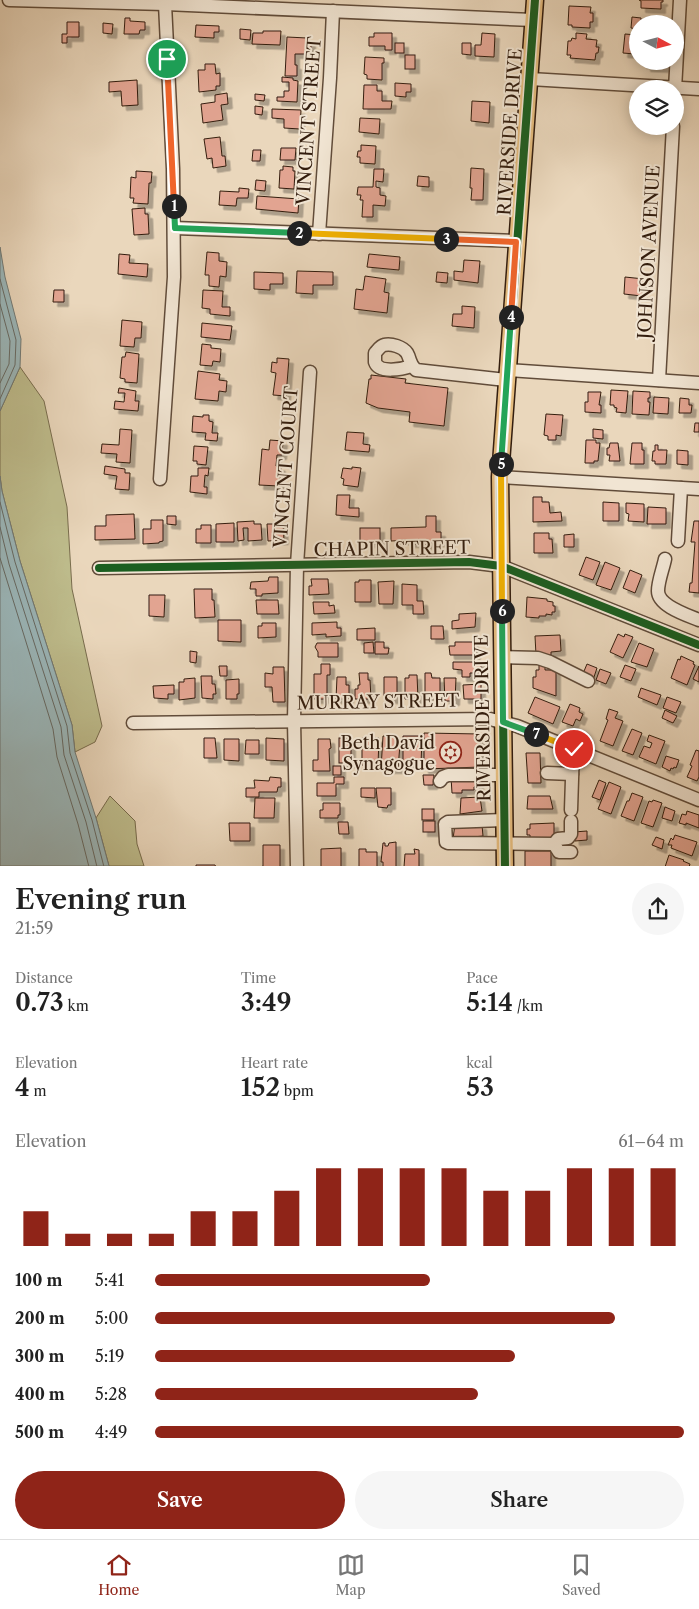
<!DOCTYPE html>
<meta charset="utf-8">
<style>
:root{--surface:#fff;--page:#f6f6f6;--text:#222;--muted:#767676;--line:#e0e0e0;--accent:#8f2418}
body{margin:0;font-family:"Libre Caslon Text",serif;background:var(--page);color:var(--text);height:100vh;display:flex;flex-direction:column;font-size:19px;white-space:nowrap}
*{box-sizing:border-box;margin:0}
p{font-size:16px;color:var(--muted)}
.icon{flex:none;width:28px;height:28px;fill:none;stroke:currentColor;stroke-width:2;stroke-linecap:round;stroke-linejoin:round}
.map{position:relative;height:866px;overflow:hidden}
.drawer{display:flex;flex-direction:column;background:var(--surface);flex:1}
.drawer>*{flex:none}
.needle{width:32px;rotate:97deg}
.tools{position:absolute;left:629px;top:15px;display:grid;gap:10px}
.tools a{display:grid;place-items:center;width:55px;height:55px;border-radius:50%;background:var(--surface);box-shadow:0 2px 12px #0003;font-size:25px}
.pin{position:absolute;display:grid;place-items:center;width:42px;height:42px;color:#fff;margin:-21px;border:2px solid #fff;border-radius:50%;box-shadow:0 1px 5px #0007}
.km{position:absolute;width:25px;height:25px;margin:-12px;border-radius:50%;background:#222;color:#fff;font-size:14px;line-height:25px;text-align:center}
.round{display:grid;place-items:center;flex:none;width:52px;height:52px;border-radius:26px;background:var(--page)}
.headline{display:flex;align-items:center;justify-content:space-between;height:85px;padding:0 15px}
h1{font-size:28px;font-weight:600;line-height:38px}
.stats{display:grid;grid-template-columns:repeat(3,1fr);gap:8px;height:85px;padding:5px 15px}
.stats div{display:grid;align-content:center}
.stats b{font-size:25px;font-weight:600}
.stats small{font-size:14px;font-weight:400}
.stats p{font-size:14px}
.chart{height:140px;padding:10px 15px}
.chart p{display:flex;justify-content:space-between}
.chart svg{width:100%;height:90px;margin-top:5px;stroke:var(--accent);stroke-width:6}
.action{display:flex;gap:10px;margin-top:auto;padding:10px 15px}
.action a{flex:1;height:58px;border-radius:30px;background:var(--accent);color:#fff;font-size:20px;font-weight:600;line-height:58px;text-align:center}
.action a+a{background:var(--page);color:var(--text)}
ul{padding:0 15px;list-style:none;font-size:16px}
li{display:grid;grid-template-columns:80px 60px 1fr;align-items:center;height:38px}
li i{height:12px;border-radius:6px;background:var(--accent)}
.tabs{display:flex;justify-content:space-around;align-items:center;height:70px;border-top:1px solid var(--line);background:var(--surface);font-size:14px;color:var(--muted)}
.tabs a{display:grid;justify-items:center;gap:2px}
.tabs .active{color:var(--accent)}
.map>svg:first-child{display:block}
.green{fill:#bebc8c;stroke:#786c4d}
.water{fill:#9bb7ba;stroke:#717975}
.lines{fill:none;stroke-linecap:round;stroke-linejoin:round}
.shore{stroke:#676a64;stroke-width:1}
.building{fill:#e2a491;stroke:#331d0e;filter:url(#shadow)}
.minor-casing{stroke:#614c3a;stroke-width:15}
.major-casing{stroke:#331d0e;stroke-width:19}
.minor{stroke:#f1e5d3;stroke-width:12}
.major{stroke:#e5bc7e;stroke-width:16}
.cycleway-casing{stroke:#f1e5d3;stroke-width:11}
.cycleway{stroke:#1b5e20;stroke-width:8}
.split-1-casing{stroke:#fff;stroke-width:10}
.split-2-casing{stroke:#fff;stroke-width:10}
.split-3-casing{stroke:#fff;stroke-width:10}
.split-4-casing{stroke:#fff;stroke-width:10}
.split-5-casing{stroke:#fff;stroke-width:10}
.split-6-casing{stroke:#fff;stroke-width:10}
.split-7-casing{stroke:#fff;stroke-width:10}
.split-8-casing{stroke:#fff;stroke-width:10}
.split-1{stroke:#f0652b;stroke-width:6}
.split-2{stroke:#22a559;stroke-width:6}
.split-3{stroke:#f5b400;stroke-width:6}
.split-4{stroke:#f0652b;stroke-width:6}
.split-5{stroke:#22a559;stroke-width:6}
.split-6{stroke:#f5b400;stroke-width:6}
.split-7{stroke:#22a559;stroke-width:6}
.split-8{stroke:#f5b400;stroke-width:6}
.labels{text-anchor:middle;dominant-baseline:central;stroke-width:4;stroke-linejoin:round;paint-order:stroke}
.street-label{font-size:18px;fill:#331d0e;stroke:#f1e5d3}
.poi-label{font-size:18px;fill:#331d0e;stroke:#f1e5d3;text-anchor:end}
</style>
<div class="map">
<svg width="699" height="867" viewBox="0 0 699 867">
<defs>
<filter id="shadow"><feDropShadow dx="4.5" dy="4.5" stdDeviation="0" flood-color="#0004"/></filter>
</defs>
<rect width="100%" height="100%" fill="#ead7bc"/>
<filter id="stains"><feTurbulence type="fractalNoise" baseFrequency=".004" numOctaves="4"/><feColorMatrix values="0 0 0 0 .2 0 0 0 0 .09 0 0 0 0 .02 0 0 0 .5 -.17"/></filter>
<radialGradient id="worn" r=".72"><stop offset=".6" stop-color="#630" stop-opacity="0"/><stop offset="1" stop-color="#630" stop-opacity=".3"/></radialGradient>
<g class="green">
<path d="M20 367 44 401 67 507 72 589 102 726 95 742 75 752 72 725 20 561 2 491 0 476V411Z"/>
<path d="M110 796 135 821 137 844 144 866H109L96 818Z"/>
</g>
<g class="water">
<path d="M0 247 5 277 21 339 20 367 0 411Z"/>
<path d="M0 476 2 491 20 561 72 725 75 752 96 818 109 866H0Z"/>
</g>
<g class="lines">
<g class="shore">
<path d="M0 279 16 340 15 365 0 399"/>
<path d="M0 304 10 341 9 364 0 383"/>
<path d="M0 502 15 562 67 726 70 753 92 820 104 867"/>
<path d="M0 527 9 564 61 727 64 755 86 822 97 867"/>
<path d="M0 558 53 729 57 757 78 824 89 867"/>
</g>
</g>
<g class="building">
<path d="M639 0H663V2H661V9L641 8V1Z"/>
<path d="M569 6 591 7 590 13H593V22H590V28L572 27V25H568Z"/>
<path d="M632 17 641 18V24H638V29L631 28Z"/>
<path d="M125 18H130V21L145 22V30H140L139 34H124Z"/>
<path d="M67 22H79V37H67V43H62V34H67Z"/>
<path d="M103 23 113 24 112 34 103 33Z"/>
<path d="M196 25 219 26V32H214V38L195 37Z"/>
<path d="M240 29 251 30 250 40 240 39Z"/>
<path d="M263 31H281L280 45 252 44 253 33H263Z"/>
<path d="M374 33H392V50H385V46H369V37H374Z"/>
<path d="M482 33 495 34 494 57 475 56V45H481Z"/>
<path d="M576 33 587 34 586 39 597 40 596 47H599L598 53H596L595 60 570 58 571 55H567L568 41H571L572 38 576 39Z"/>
<path d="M625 34 637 35 635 54 623 53Z"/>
<path d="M287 37 307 38V40L311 41V51L306 50V54H295V65H297V76H285Z"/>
<rect x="395" y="43" width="9" height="10"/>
<path d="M462 43H471V55L462 54Z"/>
<rect x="405" y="55" width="10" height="14"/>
<path d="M365 57 384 58V63H382V80L367 79V75L364 74Z"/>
<path d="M642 61H664V68L646 67V64H642Z"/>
<path d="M205 64H215L216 74 220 73V86H216V90L199 92 198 70H205Z"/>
<path d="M282 77 293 78V80L298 81 297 102 277 101V97H284V91H289V82H282Z"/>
<path d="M137 80 138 105 122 106 121 91 109 92V82Z"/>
<path d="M395 83 411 84V92H406V97L395 96Z"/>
<path d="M364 85H377V91H382V101H392L391 109H363Z"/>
<path d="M227 93 228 104 221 105 223 120 203 123 201 104 215 102V95Z"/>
<path d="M255 94 265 95 264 101 255 100Z"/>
<path d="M472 101 490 102 489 123 471 121Z"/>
<path d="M255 106 263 107 262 115 255 114Z"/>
<path d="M272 109 301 110 300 129 284 128V119L272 118Z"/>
<path d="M360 118 380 119 379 134 359 132Z"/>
<path d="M220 137 222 156H225L226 166 213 168 212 158 207 159 204 139Z"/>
<path d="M361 145 376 146 375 164 360 163V157H357L358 151H361Z"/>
<path d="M281 148H296L295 160H280Z"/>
<path d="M253 150H261L260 161H252Z"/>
<path d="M283 166 293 167V171H295L294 189 279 188 280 170H283Z"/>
<path d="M471 168 484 169 483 200H471L472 188H470Z"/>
<path d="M374 169H384L383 182 376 181V187L380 188V195L386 196 385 206 373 205V217H362L363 200H360L361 195H357L358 187H373Z"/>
<path d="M136 171 152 172 151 183H149L148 204 133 203 134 198H130L131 177 136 178Z"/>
<path d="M418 176 429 177V187L417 186Z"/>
<path d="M256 180 266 181 265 191 255 190Z"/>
<path d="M239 188 249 189 248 198H237L236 206 219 205 220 191 239 192Z"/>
<path d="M257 196 299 199 298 213 256 209Z"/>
<path d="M145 208V214H148L149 234 134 235 132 209Z"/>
<path d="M207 252 219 253V261L227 262 226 277 220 276 219 287 209 286V275H205Z"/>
<path d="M119 254 130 255 129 263 148 264 147 277 118 274Z"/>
<path d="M369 254 400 257 399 270 367 267Z"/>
<path d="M464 260 480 261 478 283 454 280V271L463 272Z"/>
<path d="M297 271 333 272V285H313V294L296 293Z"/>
<path d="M254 272 283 273V284H270V290L254 289Z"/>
<path d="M437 272 448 273 447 283 436 282Z"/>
<path d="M365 276 386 279 384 292 389 293 387 313 354 309 356 289 363 290Z"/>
<path d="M625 277 644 279 642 296 624 294Z"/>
<path d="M54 290H64V302H53Z"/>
<path d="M203 290 223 291 222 307H230V316L210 314V309L202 308Z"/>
<path d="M462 306 475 307 474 328 452 326 453 314H462Z"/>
<path d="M122 320 142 322 141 338H135L134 347 120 346Z"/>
<path d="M202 323 232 326 230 340 201 337Z"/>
<path d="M202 344 211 345V348L221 349 220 362 213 361 212 366 200 365Z"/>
<path d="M126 352 139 354 137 383 125 382V379L120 378 122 357H125Z"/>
<path d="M277 358 289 359 286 396 273 395 276 373 271 372 272 362 277 363Z"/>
<path d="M198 371 220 374 219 380 227 381 226 392 219 391 218 401 195 399Z"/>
<path d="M371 375 406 379 405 383 448 388 444 426 409 422 410 412 378 408 366 403 369 379H371Z"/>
<path d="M119 388 136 391 135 401H139L138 411 114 409 115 401 124 402 125 393H118Z"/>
<path d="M611 390 628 391 626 413 616 412 617 408 614 407V405H610Z"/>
<path d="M633 391 650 392V398H648V402H650L649 415 632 414Z"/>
<path d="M588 392H601L599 405H601V413L585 412V402H588Z"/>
<path d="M654 397 669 398 668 414 653 413Z"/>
<path d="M680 398 689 399V405H692L691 413H679Z"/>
<path d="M546 414 563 415 561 436 556 435V440H548V436L544 435Z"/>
<path d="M203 415H209V421L213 422 212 433H218L217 441 205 440 206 433 192 432 193 416 203 417Z"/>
<path d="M695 423H699V432H694Z"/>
<path d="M120 429 132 430 130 463 116 462 117 454 101 453 102 444 119 445Z"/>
<path d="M593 429 603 430V439L593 438Z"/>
<path d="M347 432 364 433 363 444 370 445 369 452 345 450Z"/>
<path d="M270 440 283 441 282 455H277L276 466 281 467 279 486 259 485 262 449 269 450Z"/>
<path d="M586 440H596V443H600L598 461H594V463H585Z"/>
<path d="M610 443H618L620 461H609L610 455H607V448H609Z"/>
<path d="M632 443H642V450H644V464H630Z"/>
<path d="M655 445H658V450H667L666 464H655V461H652L653 451H655Z"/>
<path d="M194 446 208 447 206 465 197 464V461H193Z"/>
<path d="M677 450 688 451V465L677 464Z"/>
<path d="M105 466 125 469V473H130L129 490 115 489 117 476 104 474Z"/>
<path d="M352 467 361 468 358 487 343 485 344 479 341 478 343 468 352 469Z"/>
<path d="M198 468H209L208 476 205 475 204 487H207V494L190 492 191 476H198Z"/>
<path d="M337 495H350L349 508H359V517L336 515Z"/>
<path d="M533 497H542V502H549L550 513 561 512 562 521 533 522Z"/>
<path d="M603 502 619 503V521H603Z"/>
<path d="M626 503 644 504V522L628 521 629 514 626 513Z"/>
<path d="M648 507 666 508V524H647Z"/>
<path d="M134 514 135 539 95 540V526H106V515Z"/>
<path d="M167 516H176V525L167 524Z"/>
<path d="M426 516H436V532H441V542H427V545H416V543H410V540L391 541V528L426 527Z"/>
<path d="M151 520H163V541L159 542V543L143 544V529H151Z"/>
<path d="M254 521V524H261L262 540 248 541V528H243L244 540 238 541 237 522Z"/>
<path d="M694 521H699V593L689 592 690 583H692L695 542H691Z"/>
<path d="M234 523V542H216V524Z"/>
<path d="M267 524H283L284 540 268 541Z"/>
<path d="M201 525H211V543H196V529H201Z"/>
<rect x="360" y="528" width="20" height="15"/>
<path d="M534 533H549V539H552L553 553H534Z"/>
<path d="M574 534V547H564V535Z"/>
<path d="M586 557 600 562 593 580 579 575Z"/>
<path d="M605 562 620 568 611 590 596 585Z"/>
<path d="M630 570 642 575 635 593 623 588Z"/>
<path d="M269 577H278V593L262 594V596H256V589H250L251 582 268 581Z"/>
<path d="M311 579H328L329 594 309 595V586H312Z"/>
<path d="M359 580H371V602H355V582H359Z"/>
<path d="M394 581 393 604H379L378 582Z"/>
<path d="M402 584 417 585V601H423L424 614H413V605H402Z"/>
<path d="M194 589H212V600H214L215 617 195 618Z"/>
<path d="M149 595H165L164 617 149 616Z"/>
<path d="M527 597 547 599V601L553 602V606H555V612H552V615L546 614V616H539V618L526 617Z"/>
<path d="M256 600H278L279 614H257Z"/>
<path d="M313 602H329V606L334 605 335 613 314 614Z"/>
<path d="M476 613 475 627 452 629V621L459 620V614Z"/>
<path d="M218 620H241V642L218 641Z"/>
<path d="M337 622V628H341V636L326 637V634L312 635V623Z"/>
<path d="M262 623H276V637L258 638V626H262Z"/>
<path d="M431 626H443L444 639H431Z"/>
<path d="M375 628V640H357V629Z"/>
<path d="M618 634 624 637 625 634 633 637 623 658 610 652Z"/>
<path d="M560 635 561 651 551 652V655H536L535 636Z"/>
<path d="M373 642 374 653H364V643Z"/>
<path d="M375 642H384V648H389L388 654H375Z"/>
<path d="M455 642H474L476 655H450L449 646H455Z"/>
<path d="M317 643H338V657H318V652L315 647Z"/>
<path d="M639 643 654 649 647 667 631 662Z"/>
<path d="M190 651 197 652 196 663 190 662Z"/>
<path d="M681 656 694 662 693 664 695 665 687 685 671 678 678 659 680 660Z"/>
<path d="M453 662H481V673H470V677H462V670L453 669Z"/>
<path d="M321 664H330V675H327V699H314V674H321Z"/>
<path d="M587 664 597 668 593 680 582 676Z"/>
<path d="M539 665H545V670H556V696L533 688V677H536V670H539Z"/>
<path d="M625 665 636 669 631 681 620 677Z"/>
<path d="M219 666H227V676H220Z"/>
<path d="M699 666V682L693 679Z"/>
<path d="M273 667H284L285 702H273L272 687H265V673L273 674Z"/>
<path d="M600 669 611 673 606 684 596 680Z"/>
<path d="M359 673H368V680H370L371 699H355V689H358V685H360Z"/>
<path d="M425 673H431L432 678H440V696H425Z"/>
<path d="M409 675H417L418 699H405V678H409Z"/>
<path d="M201 676H212V684H215L216 694H213V699L202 698Z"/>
<path d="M337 677H346V685H349V699H336Z"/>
<path d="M384 677H397V696H396V699H386V696H384Z"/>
<path d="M195 678V698L179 700V682H184V679Z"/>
<path d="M444 678H456L455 701H445Z"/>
<path d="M239 679V694H237V699H226V680Z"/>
<path d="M481 684V699H464L463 685Z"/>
<path d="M174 685V694H168V699L154 698 153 686Z"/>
<path d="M641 688 661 695 657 705 638 697Z"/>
<path d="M535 697 560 707 553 724 528 713Z"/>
<path d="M667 697 681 702 676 713 663 708Z"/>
<path d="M570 704 580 708 579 712 583 714 580 721 576 719 573 726 562 722Z"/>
<path d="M609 709 618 712 615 718 623 721 613 746 600 741 608 720 606 719Z"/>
<path d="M665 710 677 716 673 723 662 718Z"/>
<path d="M632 729 642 733 633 755 622 751Z"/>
<path d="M424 733 480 734 481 767 424 769Z"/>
<path d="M649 735 665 741 656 764 639 757 644 746 650 748 652 743 647 741Z"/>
<path d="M383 736 396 737V743L400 744 398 769H381Z"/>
<path d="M403 736H422L421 765H403Z"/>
<path d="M204 738H215L217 758H204Z"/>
<path d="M266 738 284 739V761L266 760Z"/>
<rect x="339" y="738" width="12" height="25"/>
<path d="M362 738H379L378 765H362Z"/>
<path d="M224 739H239V761L224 760Z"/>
<path d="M318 739H330L331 748 329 749 330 771H313V760H318Z"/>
<path d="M246 740H259V754H245Z"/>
<path d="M696 750 699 751V777L697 781 687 777 692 766 690 765Z"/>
<path d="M526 753H540L541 783H528Z"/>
<path d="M666 756 679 760 676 768 674 767 673 769 671 768 670 771 662 767Z"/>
<rect x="333" y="766" width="8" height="9"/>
<path d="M423 775H434L433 785H424Z"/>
<path d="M479 776V787H474V790H462V793H452L451 777Z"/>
<path d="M270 777 281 778V787H278L277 792H259V797H246V788H255L254 780 269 781Z"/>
<path d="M334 777H344V784H336V796H317V783H334Z"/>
<path d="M599 780 606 783 600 800 592 797Z"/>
<path d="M609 782 621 787 611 814 598 809Z"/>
<path d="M361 788H375V798L361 797Z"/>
<path d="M376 788H391V805H388L387 808 378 807Z"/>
<path d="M632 793 643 797 634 821 621 816 627 801H629Z"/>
<path d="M528 796H550L553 809H527Z"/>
<path d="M480 797 482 811 460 814 461 798Z"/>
<path d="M255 798H275L274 818H254Z"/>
<path d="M653 800 662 803 653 827 641 823 649 801 652 802Z"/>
<path d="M323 803H340V815H338V818H320V810H323Z"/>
<path d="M665 807 675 811 672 821 662 818Z"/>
<rect x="422" y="809" width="12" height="11"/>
<path d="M687 811 699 815V828L686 823V825L679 823 682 814 686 815Z"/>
<rect x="423" y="821" width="12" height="11"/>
<path d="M338 822H348L349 834H339Z"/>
<path d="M229 823H250V841H230Z"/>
<path d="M554 823V841L530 842V835H527V829H530V824Z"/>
<path d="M455 824 482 825 483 836 453 839Z"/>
<path d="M587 831V840L575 841 574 832Z"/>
<path d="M675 835 697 842 692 856 671 848 672 845H668L671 838 673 840Z"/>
<path d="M656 837 664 840 662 849 652 845Z"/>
<path d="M396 842V867H383V862H381L383 843H385V846H388L389 843Z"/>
<path d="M263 845H280V867H261L263 866Z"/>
<path d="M341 848V867H321V849Z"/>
<path d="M359 849H366V852H377V867H359Z"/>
<path d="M414 849 419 850V867H404L405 854H415Z"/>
<rect x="525" y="851" width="26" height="16"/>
<path d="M669 855 684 860 683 861 690 864 689 867H665Z"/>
<path d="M196 865H215L216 867H196Z"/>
</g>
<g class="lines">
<defs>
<g id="minor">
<path d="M9 0 165 4 533 20"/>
<path d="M530 79 699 89"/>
<path d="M675 89 680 0"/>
<path d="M175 228 516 241"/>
<path d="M319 234 330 78 333 11"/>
<path d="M411 366C403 369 379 374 375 362 375 361 375 354 375 353 378 350 380 346 384 345 391 343 403 347 407 353 411 360 409 364 416 370L506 380"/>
<path d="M507 370 699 383"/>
<path d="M659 380 673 126"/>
<path d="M500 477 699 489"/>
<path d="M160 479 174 277 173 169 165 4"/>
<path d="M678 541 681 488"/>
<path d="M665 559C663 569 658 581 658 591 658 606 687 615 699 620"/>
<path d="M99 568 469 562 501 566 699 645"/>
<path d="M502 657 538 658 550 662 588 681"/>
<path d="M133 723 490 719 517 726 699 800"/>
<path d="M547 773 572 774"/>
<path d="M440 781 443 777 448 775H503"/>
<path d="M571 810 573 749"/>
<path d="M504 820 448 822 445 824 446 842 448 843 554 844 558 839 568 838 571 834V821"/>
<path d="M554 844 559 852H571"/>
<path d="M297 867 294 721 297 565 310 372"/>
</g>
<path id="major" d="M505 867 500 477 535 0"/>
</defs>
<use href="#minor" class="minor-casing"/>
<use href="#major" class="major-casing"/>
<use href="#minor" class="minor"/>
<use href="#major" class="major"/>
<defs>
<g id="cycleway">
<path d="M99 568 469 562 501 566 699 645"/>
<path d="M505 867 500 477 535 0"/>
</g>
</defs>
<use href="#cycleway" class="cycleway-casing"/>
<use href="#cycleway" class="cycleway"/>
</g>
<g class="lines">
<defs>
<path id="split-1" d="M167 59 174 206"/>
<path id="split-2" d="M174 206 175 228 299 233"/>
<path id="split-3" d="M299 233 446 239"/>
<path id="split-4" d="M446 239 516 242 511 317"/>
<path id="split-5" d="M501 464 511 317"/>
<path id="split-6" d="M501 464 502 611"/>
<path id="split-7" d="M502 611 503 722 536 734"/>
<path id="split-8" d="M536 734 574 749"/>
</defs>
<use href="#split-1" class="split-1-casing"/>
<use href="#split-2" class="split-2-casing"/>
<use href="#split-3" class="split-3-casing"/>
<use href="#split-4" class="split-4-casing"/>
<use href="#split-5" class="split-5-casing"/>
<use href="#split-6" class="split-6-casing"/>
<use href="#split-7" class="split-7-casing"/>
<use href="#split-8" class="split-8-casing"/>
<use href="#split-1" class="split-1"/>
<use href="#split-2" class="split-2"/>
<use href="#split-3" class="split-3"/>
<use href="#split-4" class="split-4"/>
<use href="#split-5" class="split-5"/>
<use href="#split-6" class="split-6"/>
<use href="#split-7" class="split-7"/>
<use href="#split-8" class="split-8"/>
</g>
<defs>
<symbol id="synagogue-ring" viewBox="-11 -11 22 22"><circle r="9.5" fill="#f1e5d3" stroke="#8f2418" stroke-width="1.5"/><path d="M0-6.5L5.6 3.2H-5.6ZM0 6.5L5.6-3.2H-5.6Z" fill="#8f2418"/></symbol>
</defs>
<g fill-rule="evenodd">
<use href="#synagogue-ring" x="438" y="740" width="25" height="25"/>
</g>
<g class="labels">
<g class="street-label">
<text transform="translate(309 121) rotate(-86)">VINCENT STREET</text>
<text transform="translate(510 132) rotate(-86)">RIVERSIDE DRIVE</text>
<text transform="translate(649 252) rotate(-87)">JOHNSON AVENUE</text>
<text transform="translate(286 467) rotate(-86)">VINCENT COURT</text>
<text transform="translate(392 549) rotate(-1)">CHAPIN STREET</text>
<text transform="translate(378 702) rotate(-1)">MURRAY STREET</text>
<text transform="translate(483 718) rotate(-91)">RIVERSIDE DRIVE</text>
</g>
<g class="poi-label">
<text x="435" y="743">Beth David<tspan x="435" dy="21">Synagogue</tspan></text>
</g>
</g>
<rect width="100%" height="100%" filter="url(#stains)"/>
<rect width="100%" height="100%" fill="url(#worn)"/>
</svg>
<div class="tools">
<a><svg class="needle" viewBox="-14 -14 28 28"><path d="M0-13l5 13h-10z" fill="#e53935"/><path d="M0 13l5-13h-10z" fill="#767676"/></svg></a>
<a><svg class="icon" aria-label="layers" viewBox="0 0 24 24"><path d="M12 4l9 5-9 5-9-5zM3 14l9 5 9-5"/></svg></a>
</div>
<div class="pin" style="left:167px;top:59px;background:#1e9e55"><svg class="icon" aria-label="arrive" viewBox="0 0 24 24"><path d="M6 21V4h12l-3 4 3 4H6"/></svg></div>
<div class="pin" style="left:574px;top:749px;background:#d93025"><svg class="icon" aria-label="check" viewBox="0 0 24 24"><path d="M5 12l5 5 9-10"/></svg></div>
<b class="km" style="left:174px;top:206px">1</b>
<b class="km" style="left:299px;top:233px">2</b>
<b class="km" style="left:446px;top:239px">3</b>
<b class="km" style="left:511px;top:317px">4</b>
<b class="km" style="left:501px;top:464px">5</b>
<b class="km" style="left:502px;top:611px">6</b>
<b class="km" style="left:536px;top:734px">7</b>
</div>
<section class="drawer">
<div class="headline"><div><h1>Evening run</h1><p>21:59</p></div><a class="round"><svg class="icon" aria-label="share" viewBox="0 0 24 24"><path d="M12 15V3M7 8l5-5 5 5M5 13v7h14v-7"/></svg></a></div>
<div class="stats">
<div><p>Distance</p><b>0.73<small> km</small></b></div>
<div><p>Time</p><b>3:49</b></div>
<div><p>Pace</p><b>5:14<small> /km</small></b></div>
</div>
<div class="stats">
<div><p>Elevation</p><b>4<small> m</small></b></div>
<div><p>Heart rate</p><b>152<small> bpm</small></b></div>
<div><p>kcal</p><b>53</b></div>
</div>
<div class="chart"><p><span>Elevation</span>61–64 m</p>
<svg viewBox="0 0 160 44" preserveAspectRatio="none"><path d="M5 44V27M15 44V38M25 44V38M35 44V38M45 44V27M55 44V27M65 44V17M75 44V6M85 44V6M95 44V6M105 44V6M115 44V17M125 44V17M135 44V6M145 44V6M155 44V6"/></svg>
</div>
<ul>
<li><b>100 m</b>5:41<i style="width:52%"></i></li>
<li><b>200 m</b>5:00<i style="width:87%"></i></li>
<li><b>300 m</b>5:19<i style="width:68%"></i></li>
<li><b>400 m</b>5:28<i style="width:61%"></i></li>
<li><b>500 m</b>4:49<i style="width:100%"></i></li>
</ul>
<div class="action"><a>Save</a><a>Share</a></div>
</section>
<nav class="tabs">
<a class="active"><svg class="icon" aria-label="home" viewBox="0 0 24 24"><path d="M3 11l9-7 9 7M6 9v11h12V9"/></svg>Home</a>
<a><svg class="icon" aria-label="map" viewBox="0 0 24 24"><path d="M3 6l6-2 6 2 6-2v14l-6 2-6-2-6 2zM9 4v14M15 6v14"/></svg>Map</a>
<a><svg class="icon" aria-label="saved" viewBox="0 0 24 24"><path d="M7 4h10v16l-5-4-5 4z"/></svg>Saved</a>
</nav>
